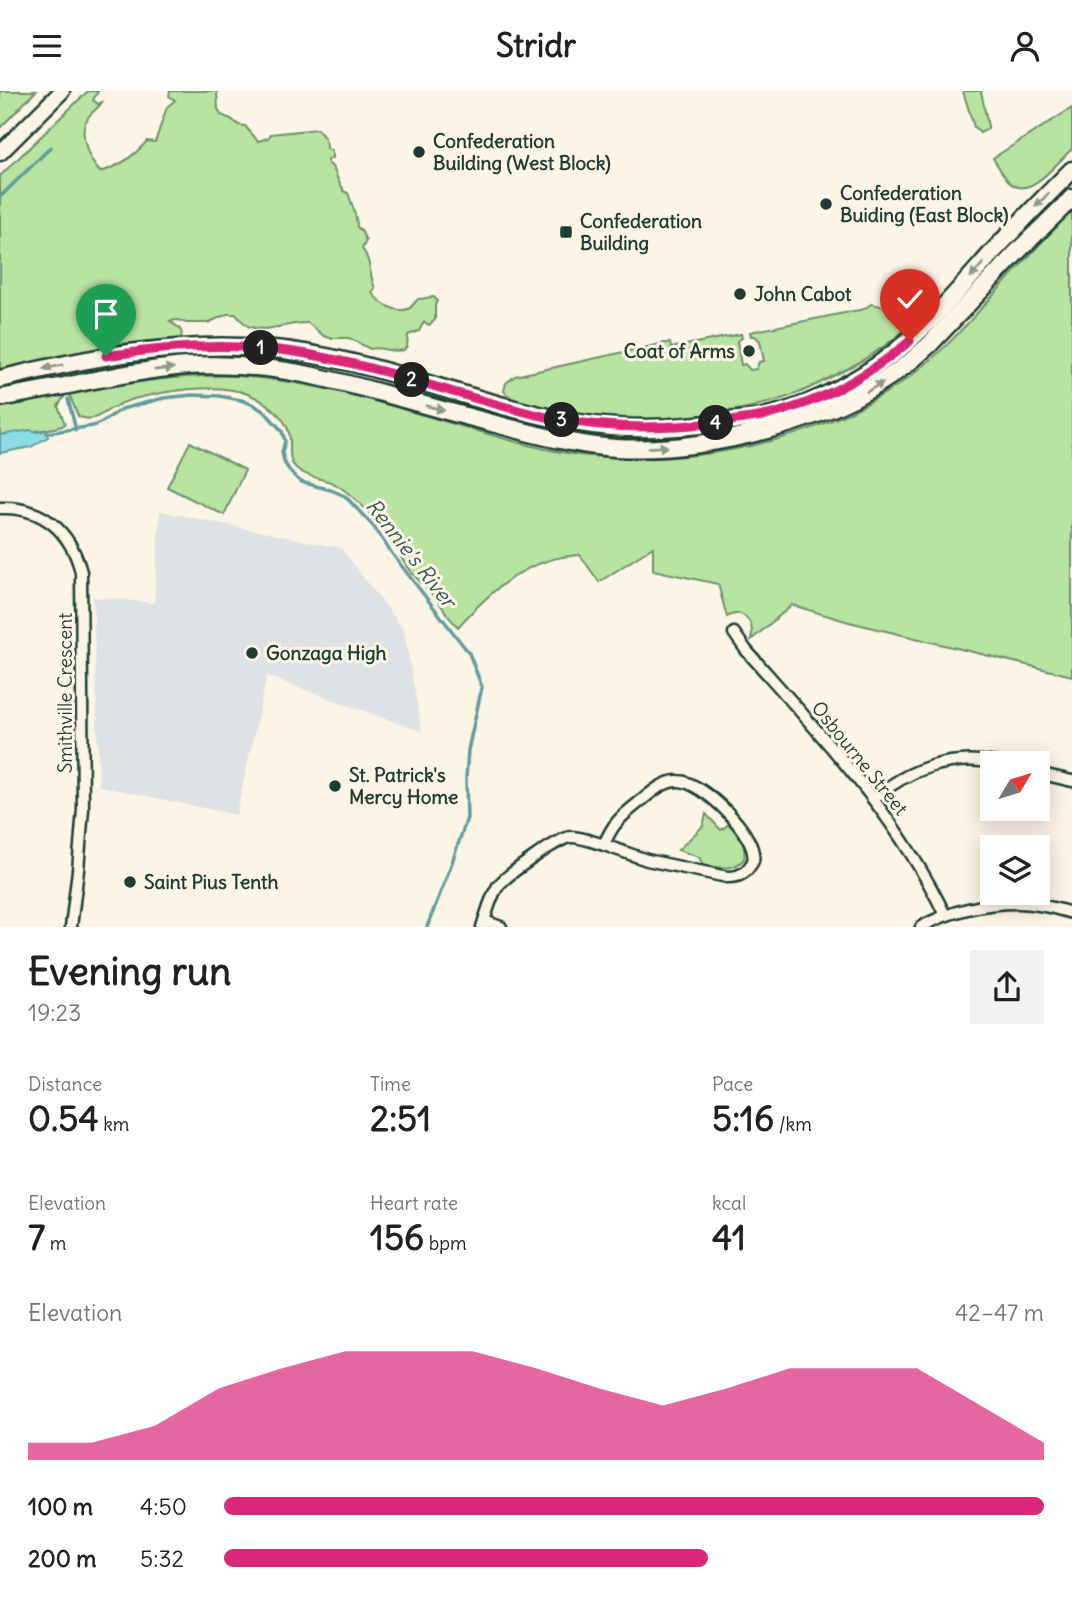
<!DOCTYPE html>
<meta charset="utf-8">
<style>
:root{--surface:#fff;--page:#f2f2f2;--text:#202124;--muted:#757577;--accent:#db2777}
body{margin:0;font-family:Delius,sans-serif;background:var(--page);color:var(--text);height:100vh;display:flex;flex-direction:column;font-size:26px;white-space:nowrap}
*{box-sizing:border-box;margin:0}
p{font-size:23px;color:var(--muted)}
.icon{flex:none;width:38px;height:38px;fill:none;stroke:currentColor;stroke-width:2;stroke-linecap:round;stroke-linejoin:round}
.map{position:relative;height:836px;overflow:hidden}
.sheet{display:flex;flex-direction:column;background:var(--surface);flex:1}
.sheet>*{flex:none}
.needle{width:46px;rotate:52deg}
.buttons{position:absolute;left:980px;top:660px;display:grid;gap:14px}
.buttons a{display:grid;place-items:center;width:70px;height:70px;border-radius:0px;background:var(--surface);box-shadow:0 4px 18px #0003;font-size:35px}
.pin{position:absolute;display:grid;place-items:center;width:60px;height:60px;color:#fff;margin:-72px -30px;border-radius:50% 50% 50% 0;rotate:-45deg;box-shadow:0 0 7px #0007}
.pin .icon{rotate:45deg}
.km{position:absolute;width:35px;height:35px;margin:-18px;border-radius:50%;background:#222;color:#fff;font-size:19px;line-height:35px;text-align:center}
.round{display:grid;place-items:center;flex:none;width:74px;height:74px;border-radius:0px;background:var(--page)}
.overview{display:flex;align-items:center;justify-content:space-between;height:119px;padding:0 28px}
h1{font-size:38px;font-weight:800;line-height:52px}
.figures{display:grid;grid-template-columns:repeat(3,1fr);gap:10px;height:119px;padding:7px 28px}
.figures div{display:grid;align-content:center}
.figures b{font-size:35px;font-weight:800}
.figures small{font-size:19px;font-weight:400}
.figures p{font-size:19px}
.chart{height:196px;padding:14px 28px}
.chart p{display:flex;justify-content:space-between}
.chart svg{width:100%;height:126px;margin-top:7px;fill:var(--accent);opacity:.7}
ul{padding:0 28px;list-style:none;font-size:23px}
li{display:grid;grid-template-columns:112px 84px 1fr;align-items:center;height:52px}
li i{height:18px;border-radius:9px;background:var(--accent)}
header{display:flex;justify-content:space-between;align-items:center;height:91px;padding:0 28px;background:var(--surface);font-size:32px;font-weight:800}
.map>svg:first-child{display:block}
.built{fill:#dfe2e4}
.green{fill:#b8e3a0;stroke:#6c906a;stroke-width:2}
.water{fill:#8bdce5;stroke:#609c9e;stroke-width:2}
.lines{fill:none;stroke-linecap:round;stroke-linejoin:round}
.stream{stroke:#609c9e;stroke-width:3.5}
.street-casing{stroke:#1f3d34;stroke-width:15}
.secondary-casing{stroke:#1f3d34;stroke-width:19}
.primary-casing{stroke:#1f3d34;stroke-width:21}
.street{stroke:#fcf5e5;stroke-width:10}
.secondary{stroke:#fcf5e5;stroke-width:14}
.primary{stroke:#fcf5e5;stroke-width:16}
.oneway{fill:#8e998c}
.route-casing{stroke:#fff;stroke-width:14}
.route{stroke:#db2777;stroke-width:9}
.poi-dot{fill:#1f3d34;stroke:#fcf5e5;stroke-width:2.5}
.labels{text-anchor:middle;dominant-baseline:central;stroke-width:6;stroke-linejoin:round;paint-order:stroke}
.poi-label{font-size:19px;font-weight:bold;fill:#1f3d34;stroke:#fcf5e5;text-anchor:start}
.street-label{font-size:19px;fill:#1f3d34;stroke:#fcf5e5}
.water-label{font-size:21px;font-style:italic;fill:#355d57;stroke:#fcf5e5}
</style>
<header><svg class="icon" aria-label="menu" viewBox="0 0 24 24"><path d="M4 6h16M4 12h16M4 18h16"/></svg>Stridr<svg class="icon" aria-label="person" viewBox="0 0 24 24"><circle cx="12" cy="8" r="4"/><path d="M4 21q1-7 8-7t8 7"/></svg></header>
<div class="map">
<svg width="1072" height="836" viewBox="0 0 1072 836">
<rect width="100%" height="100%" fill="#fcf5e5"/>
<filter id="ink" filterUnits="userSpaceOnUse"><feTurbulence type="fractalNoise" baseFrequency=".0143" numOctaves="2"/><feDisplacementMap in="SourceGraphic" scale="14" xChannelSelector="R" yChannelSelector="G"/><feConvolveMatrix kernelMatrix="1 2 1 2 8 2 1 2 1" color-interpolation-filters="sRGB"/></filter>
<g filter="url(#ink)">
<path class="built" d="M160 420 341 457 404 539 422 641 267 585 236 724 99 695 93 506 154 512Z"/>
<g class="green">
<path d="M0 0H36L0 37Z"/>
<path d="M88 0H98L93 9 98 13 102 11C98 18 91 21 87 28 78 42 89 70 100 81 119 76 135 64 147 50L155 51 167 16 175 9 169 5 170 0H217L218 18 221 24 231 28 239 34 245 35 258 50 268 47 271 43 317 38C322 44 327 48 327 57L332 61V67L328 69V72C338 79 335 89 343 97V100L348 102C352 113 357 125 357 136L361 139 366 150 362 158C371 168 369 184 375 197L372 202C380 212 397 224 410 217 411 216 417 209 418 208 424 208 428 206 434 206L437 210 435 215V229L429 234 424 231 419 240 408 244 407 255 404 259C389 262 382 255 370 258L349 247H330L324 245 308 232C289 231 267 243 248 235 244 233 239 226 235 223H227L208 232H186L178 229 170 230C176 236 184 237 181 247L119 253 0 278V85Z"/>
<path d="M963 0H981L988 35V38L980 42 974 36Z"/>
<path d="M1072 17V58C1058 70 1029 111 1009 91 1003 84 998 75 993 67Z"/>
<path d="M1072 120V585L849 531 792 514 751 549C755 532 744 516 727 526L718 493 653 479V456L599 491 580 464C528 466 491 499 458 536L448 525 439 511 411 481C409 475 405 473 402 468 400 465 400 461 398 458 388 439 354 404 335 393 325 388 310 387 300 380 284 370 293 356 289 342 285 324 263 309 248 303 222 293 179 298 152 304 140 306 127 309 116 315 103 321 94 333 78 325L69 303C129 292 190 281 250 286 341 294 426 327 513 350 535 356 567 363 589 365 695 375 813 352 901 292 935 269 962 239 989 209 1016 179 1043 149 1072 120Z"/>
<path d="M1018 144 1020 145 929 247 870 292 738 340 677 349 628 350 583 346 506 328 496 321 669 342 846 297Z"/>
<path d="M871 213C894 215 891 232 918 219L921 222C898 249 866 269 835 284 824 290 812 296 801 301 729 329 633 334 558 319 543 316 513 313 504 300L506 292 515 285 665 252H670L671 257 741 243 742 247 737 250 741 274 745 273 750 279 756 278 759 271 764 270 760 250 755 245H751L750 241 864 218Z"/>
<path d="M63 304 64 306 58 315 65 333 62 335C42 341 21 341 0 344V316Z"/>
<path d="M190 351 245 379 224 424 167 396Z"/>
<path d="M706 723 721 739 729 733C738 744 747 753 744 768 733 781 718 776 703 774L699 766 678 759 703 735Z"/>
</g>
<path class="water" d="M31 339 37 341 47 339 48 346 31 356 0 362V344Z"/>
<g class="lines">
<g class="stream">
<path d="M0 106 51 56"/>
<path d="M68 308 76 339"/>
<path d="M47 342 93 335 102 331 122 318 164 307 192 304 219 305 241 309 254 314 266 322 282 340 285 350 282 361 284 371 291 382 301 391 331 399 345 405 374 436 390 460 469 562 482 596 468 659 466 687 467 727 450 777 427 836"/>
</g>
<defs>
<g id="street">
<path d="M0 417C43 415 71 441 81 481L83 718 78 779 71 836"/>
<path d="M734 542 746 559C819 642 897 723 945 824"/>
<path d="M1038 682 1072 690"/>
<path d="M873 708C908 678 951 663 997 672"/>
<path d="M484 830 501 836"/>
<path d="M482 836C487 822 490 807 498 795 505 785 560 746 571 746 582 746 594 751 604 754 613 731 622 725 642 709 652 701 665 689 679 690 703 691 759 745 753 770 752 773 749 776 747 779 741 785 735 786 727 786L647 769 604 754"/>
<path d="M921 836C949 820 985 812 1017 812 1036 812 1054 817 1072 822"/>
</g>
<path id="secondary" d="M0 62 62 0"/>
<g id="primary">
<path d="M0 288C86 267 174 250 264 257 371 265 474 315 580 332 626 340 675 338 722 331 733 329 745 329 757 327 795 321 834 302 866 282 915 251 952 207 990 164 1016 135 1044 107 1072 79"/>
<path d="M0 307C33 301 66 295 99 288 128 283 157 277 187 275 220 273 255 275 287 280 326 286 363 297 400 307 431 316 461 324 492 332 533 343 573 354 616 357 667 360 718 352 767 339 828 323 883 298 929 254L1020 158 1072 107"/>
</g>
</defs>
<use href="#street" class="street-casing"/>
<use href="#secondary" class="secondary-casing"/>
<use href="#primary" class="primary-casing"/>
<use href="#street" class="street"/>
<use href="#secondary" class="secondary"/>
<use href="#primary" class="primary"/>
</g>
<defs><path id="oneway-solid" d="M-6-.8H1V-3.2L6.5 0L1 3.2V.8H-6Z" transform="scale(1.75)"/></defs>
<g class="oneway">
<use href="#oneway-solid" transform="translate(1042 109) rotate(135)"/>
<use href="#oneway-solid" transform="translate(977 179) rotate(132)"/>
<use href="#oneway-solid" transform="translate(53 276) rotate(168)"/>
<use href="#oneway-solid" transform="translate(164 278) rotate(-6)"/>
<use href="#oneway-solid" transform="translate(875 296) rotate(-31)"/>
<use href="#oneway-solid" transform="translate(435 317) rotate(15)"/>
<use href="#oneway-solid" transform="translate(658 356) rotate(-3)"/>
</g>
</g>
<g class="lines" filter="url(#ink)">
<defs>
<path id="route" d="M106 265C171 255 236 251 301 262 386 276 467 309 551 327 611 339 670 338 730 330 752 327 770 325 792 317 835 303 875 279 910 250"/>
</defs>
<use href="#route" class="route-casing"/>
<use href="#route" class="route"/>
</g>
<g class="poi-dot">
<circle cx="419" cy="61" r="7"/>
<circle cx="826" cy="113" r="7"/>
<rect x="559" y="134" width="14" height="14" rx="3.5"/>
<circle cx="740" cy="203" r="7"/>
<circle cx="749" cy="260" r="7"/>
<circle cx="252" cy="562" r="7"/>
<circle cx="335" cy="695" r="7"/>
<circle cx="130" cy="791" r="7"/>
</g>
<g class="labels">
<g class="poi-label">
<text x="433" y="50">Confederation<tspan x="433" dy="22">Building (West Block)</tspan></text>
<text x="840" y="102">Confederation<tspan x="840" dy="22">Buiding (East Block)</tspan></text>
<text x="580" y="130">Confederation<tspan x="580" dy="22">Building</tspan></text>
<text x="754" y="203">John Cabot</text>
<text x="735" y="260" text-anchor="end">Coat of Arms</text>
<text x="266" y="562">Gonzaga High</text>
<text x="349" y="684">St. Patrick's<tspan x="349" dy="22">Mercy Home</tspan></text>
<text x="144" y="791">Saint Pius Tenth</text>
</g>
<g class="street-label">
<text transform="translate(65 602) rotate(-90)">Smithville Crescent</text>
<text transform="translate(860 667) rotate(51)">Osbourne Street</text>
</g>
<g class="water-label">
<text transform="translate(411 462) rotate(52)">Rennie's River</text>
</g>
</g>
</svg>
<div class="buttons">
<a><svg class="needle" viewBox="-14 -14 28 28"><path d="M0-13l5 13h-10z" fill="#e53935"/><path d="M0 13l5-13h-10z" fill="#757577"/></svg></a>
<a><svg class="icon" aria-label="layers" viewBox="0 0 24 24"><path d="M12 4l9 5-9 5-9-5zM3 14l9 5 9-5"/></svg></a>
</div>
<div class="pin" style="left:106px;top:265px;background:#1e9e55"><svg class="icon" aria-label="arrive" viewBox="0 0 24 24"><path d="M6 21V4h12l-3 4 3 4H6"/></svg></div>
<div class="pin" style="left:910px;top:250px;background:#d93025"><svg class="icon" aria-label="check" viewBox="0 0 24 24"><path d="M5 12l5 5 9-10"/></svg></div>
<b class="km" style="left:261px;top:257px">1</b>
<b class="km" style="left:412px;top:289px">2</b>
<b class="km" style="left:562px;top:329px">3</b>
<b class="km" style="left:716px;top:332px">4</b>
</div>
<section class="sheet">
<div class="overview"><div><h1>Evening run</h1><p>19:23</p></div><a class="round"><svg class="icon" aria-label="share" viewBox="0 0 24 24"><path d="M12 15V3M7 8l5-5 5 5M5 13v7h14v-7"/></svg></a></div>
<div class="figures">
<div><p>Distance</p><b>0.54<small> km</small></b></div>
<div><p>Time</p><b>2:51</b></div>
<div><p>Pace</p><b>5:16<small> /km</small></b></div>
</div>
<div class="figures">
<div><p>Elevation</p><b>7<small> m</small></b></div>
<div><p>Heart rate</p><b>156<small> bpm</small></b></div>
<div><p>kcal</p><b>41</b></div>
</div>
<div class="chart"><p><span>Elevation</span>42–47 m</p>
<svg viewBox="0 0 160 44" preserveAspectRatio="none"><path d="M0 44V38L10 38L20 32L30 19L40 12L50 6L60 6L70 6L80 12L90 19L100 25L110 19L120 12L130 12L140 12L150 25L160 38V44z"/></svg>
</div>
<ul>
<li><b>100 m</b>4:50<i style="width:100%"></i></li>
<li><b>200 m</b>5:32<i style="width:59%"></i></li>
</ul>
</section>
